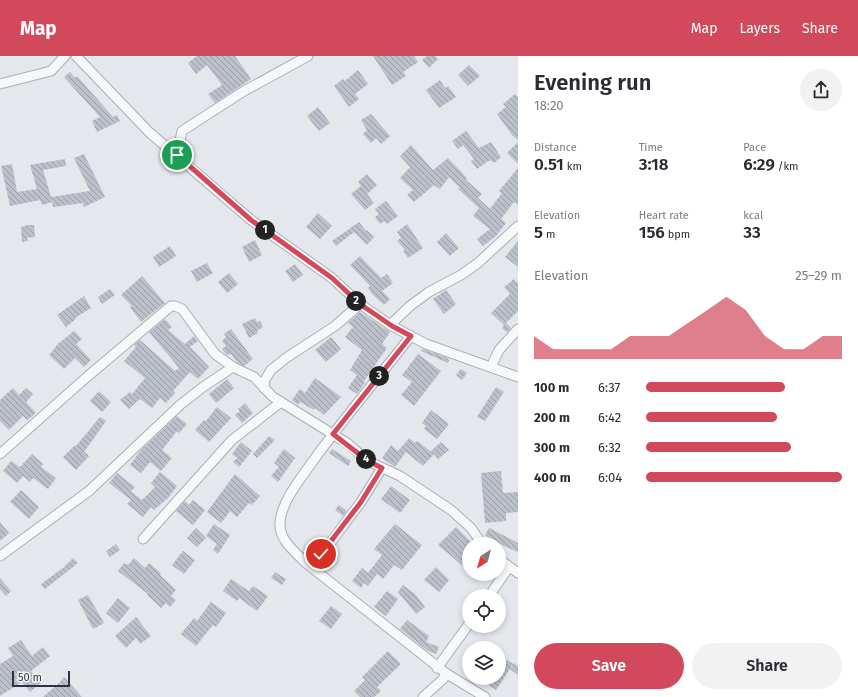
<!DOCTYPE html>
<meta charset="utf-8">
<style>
:root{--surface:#fff;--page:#f2f2f3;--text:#2b2b33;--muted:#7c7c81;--accent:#d1495b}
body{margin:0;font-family:"Fira Sans",sans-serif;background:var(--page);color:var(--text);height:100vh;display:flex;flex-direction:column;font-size:15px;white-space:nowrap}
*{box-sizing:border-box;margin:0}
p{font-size:13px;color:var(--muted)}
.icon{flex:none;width:22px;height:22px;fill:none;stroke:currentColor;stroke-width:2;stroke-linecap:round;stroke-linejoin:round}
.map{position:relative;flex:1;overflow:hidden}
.side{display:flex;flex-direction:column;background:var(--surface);width:340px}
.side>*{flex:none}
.needle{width:26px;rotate:216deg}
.controls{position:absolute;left:462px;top:481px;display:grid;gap:8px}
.controls a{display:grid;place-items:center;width:44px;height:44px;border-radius:50%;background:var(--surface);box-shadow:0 2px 6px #0003;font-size:20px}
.scale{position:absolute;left:12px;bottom:10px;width:58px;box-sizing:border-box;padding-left:4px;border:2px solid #2b3445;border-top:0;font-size:11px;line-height:14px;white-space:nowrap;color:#2b3445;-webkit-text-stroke:3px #f4f6f9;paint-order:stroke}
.pin{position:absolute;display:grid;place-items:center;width:34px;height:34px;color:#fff;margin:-17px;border:2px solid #fff;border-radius:50%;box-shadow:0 1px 4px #0007}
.km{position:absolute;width:20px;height:20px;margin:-10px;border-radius:50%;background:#222;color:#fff;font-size:11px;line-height:20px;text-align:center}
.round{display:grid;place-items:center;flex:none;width:42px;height:42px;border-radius:21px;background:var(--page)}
.headline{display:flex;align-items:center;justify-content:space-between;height:68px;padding:0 16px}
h1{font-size:22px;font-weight:600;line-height:30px}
.stats{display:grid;grid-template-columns:repeat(3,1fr);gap:6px;height:68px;padding:4px 16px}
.stats div{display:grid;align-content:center}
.stats b{font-size:17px;font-weight:600}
.stats small{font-size:11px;font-weight:400}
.stats p{font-size:11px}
.chart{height:112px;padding:8px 16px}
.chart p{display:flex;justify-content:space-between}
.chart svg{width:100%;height:72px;margin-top:4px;fill:var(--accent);opacity:.7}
.button{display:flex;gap:8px;margin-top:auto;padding:8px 16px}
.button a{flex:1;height:46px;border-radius:24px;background:var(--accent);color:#fff;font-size:16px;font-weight:600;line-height:46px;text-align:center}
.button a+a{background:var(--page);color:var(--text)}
ul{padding:0 16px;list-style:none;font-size:13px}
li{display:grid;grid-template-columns:64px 48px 1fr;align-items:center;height:30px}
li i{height:10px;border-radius:5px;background:var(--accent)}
header{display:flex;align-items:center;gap:24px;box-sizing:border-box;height:56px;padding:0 20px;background:var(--accent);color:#fff}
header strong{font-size:19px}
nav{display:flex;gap:22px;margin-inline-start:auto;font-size:14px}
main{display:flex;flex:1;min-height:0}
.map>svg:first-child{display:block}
.building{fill:url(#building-back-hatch)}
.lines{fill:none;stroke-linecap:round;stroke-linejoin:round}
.minor-casing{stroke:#a9aeb7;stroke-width:11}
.minor{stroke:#f7f8fa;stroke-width:9}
.route-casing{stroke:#fff;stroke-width:8}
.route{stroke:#d1495b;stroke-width:5}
</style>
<header>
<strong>Map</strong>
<nav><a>Map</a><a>Layers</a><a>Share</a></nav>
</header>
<main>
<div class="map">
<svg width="518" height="641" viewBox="0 0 518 641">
<defs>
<pattern id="building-back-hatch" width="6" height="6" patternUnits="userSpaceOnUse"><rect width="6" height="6" fill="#bbc0ca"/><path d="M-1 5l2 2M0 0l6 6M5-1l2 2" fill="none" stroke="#989da6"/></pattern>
</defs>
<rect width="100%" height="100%" fill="#e4e7ec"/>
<g class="building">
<path d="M197 0H235L251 23 215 47 208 38 222 29 207 9 196 18 188 7Z"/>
<path d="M373 0H414L418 6 403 16 406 20 392 29Z"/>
<path d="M427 0H435L438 3 429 12 422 4Z"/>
<path d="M469 9 480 20 468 30 458 19Z"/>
<path d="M358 14 368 28 355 38 359 43 349 51 334 30 343 23 345 25Z"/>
<path d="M70 16 75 22 77 20 113 61 117 59 120 65 97 76 92 65 100 61 64 21Z"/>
<path d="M440 24 445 32 448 30 456 41 439 52 426 34Z"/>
<path d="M515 38 518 41V84L512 79 497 58 506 51 503 48Z"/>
<path d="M318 51 330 67 319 75 307 60Z"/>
<path d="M371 58 390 80 381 88 376 82 371 87 363 78 367 74 361 64Z"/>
<path d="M466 75 479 92 491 86 501 101 494 107 490 104 477 113 471 105 474 103 463 89 458 93 452 85Z"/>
<path d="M518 86V108L507 97Z"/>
<path d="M411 89 433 114 448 102 467 122 466 124 482 138 478 142 490 153 502 137 499 135 518 112V149L514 146 501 163 506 167 496 180 483 190 477 183 490 173 473 160 479 152 458 133 460 132 449 121 440 133 434 129 414 146 407 139 413 134 400 122 410 111 400 100Z"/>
<path d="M84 98 105 141 84 151 83 147 53 151 52 146 42 149 40 144 10 150 1 110 12 108 17 136 37 133 30 109 65 103 66 110 43 114 51 141 90 135 74 102Z"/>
<path d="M367 118 377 129 367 138 374 147 365 154 351 138 361 130 358 126Z"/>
<path d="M386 145 398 160 387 168 384 165 380 168 375 161 379 158 375 153Z"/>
<path d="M318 157 332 170 320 183 306 171Z"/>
<path d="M359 166 366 175 367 174 374 181 367 189 354 176 336 190 332 185Z"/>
<path d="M407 168 423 192 408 202 403 195 405 194 397 185 401 182 397 176Z"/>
<path d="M27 169H34L35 181 27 182 28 185 22 186 21 171Z"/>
<path d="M446 177 459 192 450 200 437 186Z"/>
<path d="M255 184 262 199 249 206 242 191Z"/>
<path d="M518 185V211L505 201Z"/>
<path d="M170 190 176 200 159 211 153 201Z"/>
<path d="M360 200 381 222 387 218 393 227 382 235 390 243 384 249 373 239 368 232 370 230 350 209Z"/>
<path d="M207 207 213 217 197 226 191 215Z"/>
<path d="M295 208 303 219 293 226 285 215Z"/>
<path d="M229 217 238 228 227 237 218 226Z"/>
<path d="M142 220 165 247 141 266 130 251 132 250 121 239Z"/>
<path d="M514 223 518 228V255L506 267 511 272 507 276 502 272 504 269 491 257 510 238 504 231Z"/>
<path d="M110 233 115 239 102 248 98 241Z"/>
<path d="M446 234 456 248 444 258 433 243Z"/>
<path d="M84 240 91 252 75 262 76 263 66 271 57 259Z"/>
<path d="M360 256 390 276 382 288 387 292 364 325 365 326 357 338 348 332 357 319 350 314 362 294 345 281 353 271 348 267Z"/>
<path d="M255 262 257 266 260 265 263 271 257 275 258 277 249 282 242 268Z"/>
<path d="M165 263 172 271 168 274 185 288 194 280 198 285 190 291 209 311 198 323 190 316 173 335 175 337 166 347 160 342 152 352 140 343 129 353 120 344 130 336 132 338 145 322 124 305 136 291 134 289 140 284 175 315 179 312 149 276Z"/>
<path d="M231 273 253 303 244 310 237 306 231 298 227 299 222 293 226 290 222 285 226 281 224 278Z"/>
<path d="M74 275 82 283 76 288 91 304 84 311 75 302 64 313 49 299 58 288Z"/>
<path d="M331 281 341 293 326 306 315 294Z"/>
<path d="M422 293 445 301 449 304 448 307 421 295Z"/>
<path d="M418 298 441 315 414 350 401 339 412 326 402 319Z"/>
<path d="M461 313 467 317 462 324 456 319Z"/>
<path d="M315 322 341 341 324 359 315 352 314 354 300 346 298 349 292 344 300 333 305 337Z"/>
<path d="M227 323 234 332 216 347 209 338Z"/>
<path d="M496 331 504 336 485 365 477 361Z"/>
<path d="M13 332 19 339 26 332 33 338 26 346 36 357 27 364 23 360 9 374 0 365V344Z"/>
<path d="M99 335 111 346 102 356 90 345Z"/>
<path d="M245 347 253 357 242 367 235 359 240 355 238 353Z"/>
<path d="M217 351 231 362 209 386 195 374 204 364 206 365Z"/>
<path d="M431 354 449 368 437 383 424 373 426 370 422 367Z"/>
<path d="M177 360 187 368 179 377 177 375 162 394 172 402 161 415 150 406 141 417 130 409 141 394Z"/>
<path d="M100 361 106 365 84 396 89 400 76 414 63 401 75 389 76 390Z"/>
<path d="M269 380 275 384 257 402 253 398Z"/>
<path d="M409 382 415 387 417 385 433 397 431 395 441 386 449 394 438 403 434 398 423 410 406 396 395 411 382 402 391 389 398 395Z"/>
<path d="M241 386 252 395 239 411 233 406 237 402 232 398Z"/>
<path d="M284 393 295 402 278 426 271 420 279 411 274 407Z"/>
<path d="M332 393 351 405 348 410 329 397Z"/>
<path d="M32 398 43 408 41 411 56 422 48 433 33 422 30 426 23 420 17 427 3 415 11 405 20 411Z"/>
<path d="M501 415 503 437 518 436V456L506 457V465L485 467 481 417Z"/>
<path d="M160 416 177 430 168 442 154 454 151 451 143 461 127 448 131 444 109 427 117 417 135 431 131 435 142 444 155 431 151 427Z"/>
<path d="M235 418 260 440 252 449 249 447 237 461 230 455 221 467 207 456Z"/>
<path d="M391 430 410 444 400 457 381 443Z"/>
<path d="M21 434 39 451 29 463 10 446Z"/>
<path d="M193 444 205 454 193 469 176 455 185 445 189 449Z"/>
<path d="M339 449 347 455 343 460 335 454Z"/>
<path d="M0 466 9 477 0 485Z"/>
<path d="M214 468 230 479 218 498 213 494 217 488 206 480Z"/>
<path d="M395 468 422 489 402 514 394 509 383 523 377 518 368 530 364 527 361 532 352 525 362 512 368 517 382 499 374 493Z"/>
<path d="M456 471 473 488H469V503L463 510 438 489Z"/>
<path d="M196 472 206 482 197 491 187 482Z"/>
<path d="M489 472 518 487V496L495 486 485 479Z"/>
<path d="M116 488 120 494 110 501 106 495Z"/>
<path d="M183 495 195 504 184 518 172 509Z"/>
<path d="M73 502 78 507 45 533 41 528 63 512Z"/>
<path d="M134 502 145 512 149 507 161 517 160 519 176 534 171 540 176 544 170 551 166 547 161 552 147 539 148 538 118 515 124 507 128 509Z"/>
<path d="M436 511 449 524 439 536 424 524Z"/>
<path d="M275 516 286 523 282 529 271 522Z"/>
<path d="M0 522 11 535 6 540 0 533Z"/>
<path d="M231 523 249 535 253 530 268 540 257 555 239 542 237 545 223 535Z"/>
<path d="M403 529 415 538 425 551 416 558 398 536Z"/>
<path d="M387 535 398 543 386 560 374 551Z"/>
<path d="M88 539 104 567 93 573 78 544Z"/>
<path d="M118 542 130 552 118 567 106 557Z"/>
<path d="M211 546 226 557 216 571 213 569 196 590 181 578 194 562 197 565Z"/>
<path d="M331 550 342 558 331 573 319 565Z"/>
<path d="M136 561 151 580 140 588 136 582 126 592 115 580Z"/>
<path d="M407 564 429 580 426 586 439 591 436 598 428 595 400 573Z"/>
<path d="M21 584 32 600 43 591 50 600 31 615 42 626 30 636 22 626 0 640V608L13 600 8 592Z"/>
<path d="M388 595 401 608 377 631 381 635 374 641H360L354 635 365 624 362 621Z"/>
<path d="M499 599 513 608 496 634 478 622H499Z"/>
<path d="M514 607 518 610V619L510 613Z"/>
<path d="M64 621 82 641H43L59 627Z"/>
</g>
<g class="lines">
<defs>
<g id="minor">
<path d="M76 0 149 76 251 164 332 222 360 248 392 270 426 288 518 321"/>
<path d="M0 28 51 15 65 0"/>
<path d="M177 99 182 75 244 35 308 0"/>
<path d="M390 269 410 250 429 236 461 219 478 207 518 170"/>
<path d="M411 280C380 319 348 358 318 398 306 416 281 444 280 467 279 484 295 496 306 507L447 618"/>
<path d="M491 311 499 294 518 273"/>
<path d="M264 332 265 324 271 314 286 302 335 270 360 248"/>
<path d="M0 398 88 320 171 250H175L182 253 215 298 233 311"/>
<path d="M143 483 232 384 281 346"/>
<path d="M0 500 89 435 180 349 203 331 233 311 254 321 273 341 347 387 368 405 400 420 451 454 471 472 482 488"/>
<path d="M309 502 321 499 325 494 361 446 382 412"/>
<path d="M499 503 518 517"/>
<path d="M489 540 509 511"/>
<path d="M437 612 469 568"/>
<path d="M423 641 442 624 447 618 485 641"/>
</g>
</defs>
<use href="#minor" class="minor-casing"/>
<use href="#minor" class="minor"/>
</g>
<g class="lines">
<defs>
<path id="route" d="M177 99 251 164 332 222 360 248 392 270 411 280 333 378 368 405 382 412 361 446 321 498"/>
</defs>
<use href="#route" class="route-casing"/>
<use href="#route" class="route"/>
</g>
</svg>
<div class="controls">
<a><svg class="needle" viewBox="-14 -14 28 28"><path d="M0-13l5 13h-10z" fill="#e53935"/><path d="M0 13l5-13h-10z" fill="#7c7c81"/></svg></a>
<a><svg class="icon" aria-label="locate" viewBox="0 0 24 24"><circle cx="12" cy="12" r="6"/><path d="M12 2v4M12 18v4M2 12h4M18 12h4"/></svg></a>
<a><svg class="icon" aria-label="layers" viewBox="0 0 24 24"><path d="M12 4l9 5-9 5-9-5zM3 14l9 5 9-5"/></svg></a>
</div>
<div class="scale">50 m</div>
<div class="pin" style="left:177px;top:99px;background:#1e9e55"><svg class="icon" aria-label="arrive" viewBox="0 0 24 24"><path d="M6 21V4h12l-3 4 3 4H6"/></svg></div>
<div class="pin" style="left:321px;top:498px;background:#d93025"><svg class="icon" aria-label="check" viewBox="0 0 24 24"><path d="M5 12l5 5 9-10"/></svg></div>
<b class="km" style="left:265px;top:174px">1</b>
<b class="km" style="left:356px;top:245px">2</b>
<b class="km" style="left:379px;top:320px">3</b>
<b class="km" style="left:366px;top:403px">4</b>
</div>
<section class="side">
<div class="headline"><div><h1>Evening run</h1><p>18:20</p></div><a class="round"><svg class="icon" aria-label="share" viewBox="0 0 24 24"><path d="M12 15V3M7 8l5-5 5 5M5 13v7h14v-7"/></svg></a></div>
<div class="stats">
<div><p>Distance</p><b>0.51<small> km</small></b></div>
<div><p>Time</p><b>3:18</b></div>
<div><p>Pace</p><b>6:29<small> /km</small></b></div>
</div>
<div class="stats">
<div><p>Elevation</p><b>5<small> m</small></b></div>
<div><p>Heart rate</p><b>156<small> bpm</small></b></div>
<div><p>kcal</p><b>33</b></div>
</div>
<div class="chart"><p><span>Elevation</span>25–29 m</p>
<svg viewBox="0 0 160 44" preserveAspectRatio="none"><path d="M0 44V30L10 38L20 38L30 38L40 38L50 30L60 30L70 30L80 22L90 14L100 6L110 14L120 30L130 38L140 38L150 30L160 30V44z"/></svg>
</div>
<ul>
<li><b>100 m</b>6:37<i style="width:71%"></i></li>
<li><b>200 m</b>6:42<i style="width:67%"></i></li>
<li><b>300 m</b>6:32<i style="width:74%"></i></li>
<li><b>400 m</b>6:04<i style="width:100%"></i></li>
</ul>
<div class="button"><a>Save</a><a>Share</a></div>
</section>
</main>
